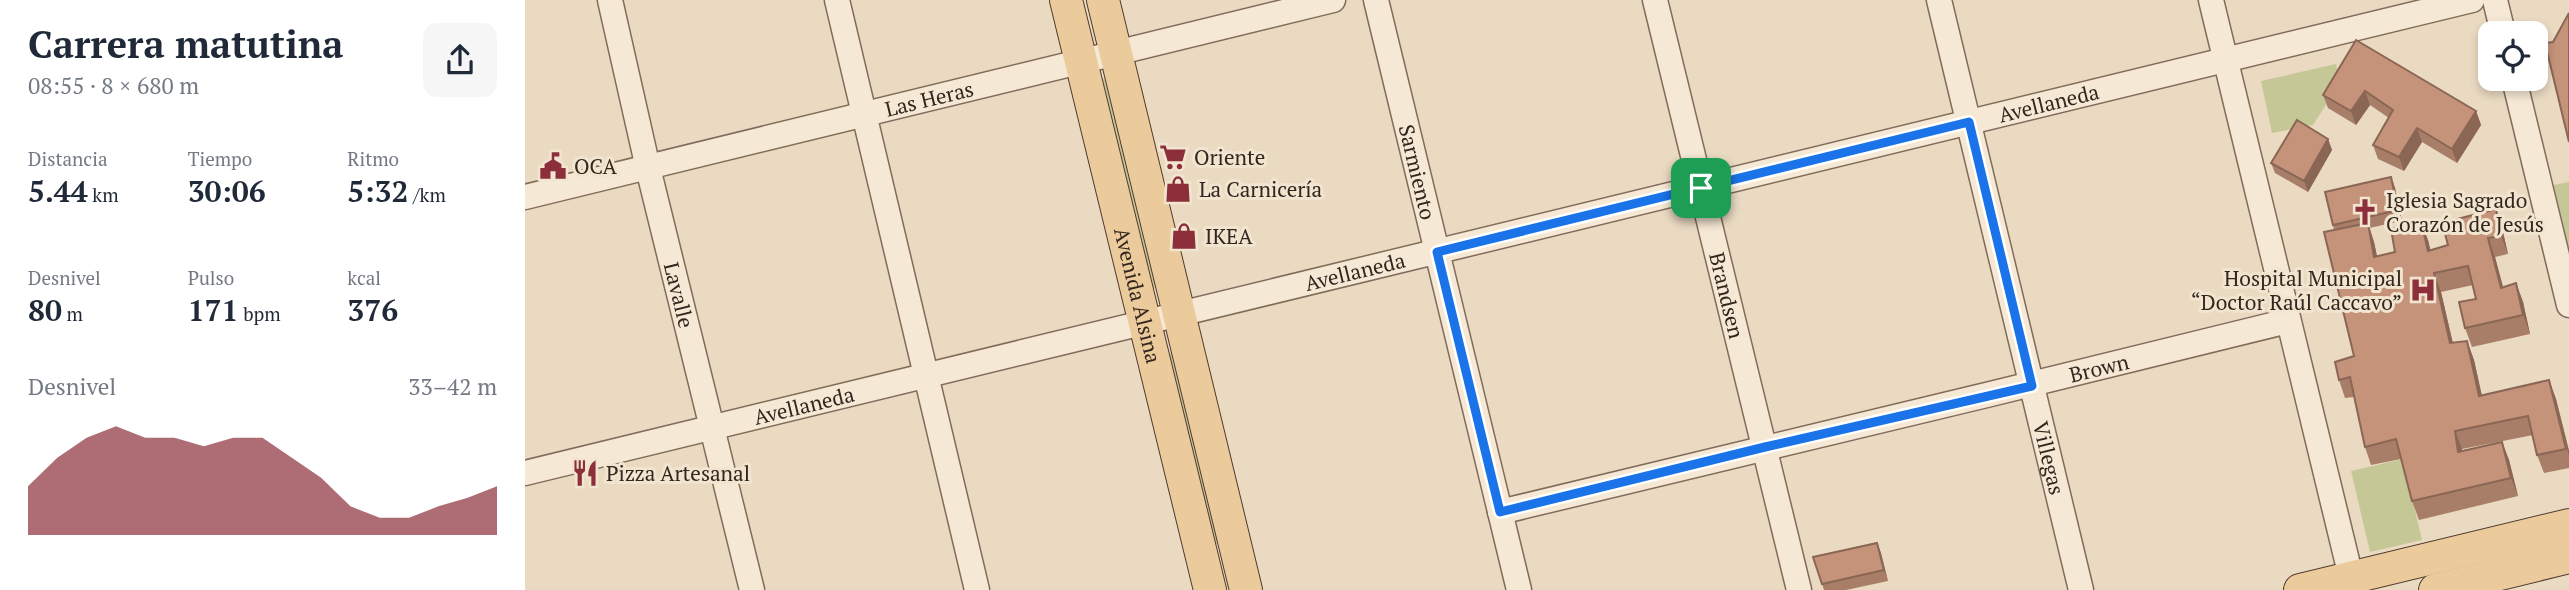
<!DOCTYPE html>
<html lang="es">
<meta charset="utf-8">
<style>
:root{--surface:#fff;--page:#f6f6f7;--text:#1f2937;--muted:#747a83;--accent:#8c2f3a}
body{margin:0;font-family:"PT Serif",serif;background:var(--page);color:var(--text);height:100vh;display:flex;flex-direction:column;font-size:26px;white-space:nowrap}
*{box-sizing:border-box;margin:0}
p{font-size:23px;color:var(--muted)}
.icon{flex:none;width:38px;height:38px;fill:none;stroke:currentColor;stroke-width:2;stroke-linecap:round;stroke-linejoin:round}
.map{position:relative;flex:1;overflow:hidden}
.drawer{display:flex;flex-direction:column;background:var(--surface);width:525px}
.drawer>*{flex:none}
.fabs{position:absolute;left:1953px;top:21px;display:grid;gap:14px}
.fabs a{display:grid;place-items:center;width:70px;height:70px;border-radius:14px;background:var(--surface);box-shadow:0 4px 10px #0003;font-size:35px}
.pin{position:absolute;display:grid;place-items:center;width:60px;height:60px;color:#fff;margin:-30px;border-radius:14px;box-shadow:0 4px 10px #0006}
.round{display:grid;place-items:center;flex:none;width:74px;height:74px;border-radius:14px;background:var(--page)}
.overview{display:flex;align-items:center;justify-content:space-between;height:119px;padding:0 28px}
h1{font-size:38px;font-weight:800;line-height:52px}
.stats{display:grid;grid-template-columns:repeat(3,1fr);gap:10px;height:119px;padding:7px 28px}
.stats div{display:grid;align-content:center}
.stats b{font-size:30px;font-weight:800}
.stats small{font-size:19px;font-weight:400}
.stats p{font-size:19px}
.chart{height:196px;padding:14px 28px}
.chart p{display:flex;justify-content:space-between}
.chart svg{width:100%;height:126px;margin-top:7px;fill:var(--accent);opacity:.7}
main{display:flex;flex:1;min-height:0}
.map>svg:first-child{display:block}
.green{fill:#c6c797}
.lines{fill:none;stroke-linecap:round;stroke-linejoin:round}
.minor-casing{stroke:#826b5a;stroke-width:27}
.major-casing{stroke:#503b2f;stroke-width:34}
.minor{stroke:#f5e8d4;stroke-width:24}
.major{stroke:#ebca9c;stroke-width:32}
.wall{fill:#a97e69}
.shaded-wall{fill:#8a6655}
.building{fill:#c5927a;stroke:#8a6655;stroke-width:2}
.route-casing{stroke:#fff;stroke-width:14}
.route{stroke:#1a73e8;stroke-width:9}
.labels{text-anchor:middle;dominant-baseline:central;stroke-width:6;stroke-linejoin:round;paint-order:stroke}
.street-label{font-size:21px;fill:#33261e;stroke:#f2e5d0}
.poi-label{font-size:21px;fill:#33261e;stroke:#f2e5d0;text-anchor:start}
</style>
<main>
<section class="drawer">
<div class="overview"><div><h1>Carrera matutina</h1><p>08:55 · 8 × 680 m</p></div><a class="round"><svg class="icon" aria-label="share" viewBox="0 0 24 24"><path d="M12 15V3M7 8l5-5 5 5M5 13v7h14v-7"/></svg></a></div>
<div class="stats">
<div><p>Distancia</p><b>5.44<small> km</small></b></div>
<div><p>Tiempo</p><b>30:06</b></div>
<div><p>Ritmo</p><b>5:32<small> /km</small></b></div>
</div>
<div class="stats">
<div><p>Desnivel</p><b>80<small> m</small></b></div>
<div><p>Pulso</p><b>171<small> bpm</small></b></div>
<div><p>kcal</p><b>376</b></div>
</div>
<div class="chart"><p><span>Desnivel</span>33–42 m</p>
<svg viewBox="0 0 160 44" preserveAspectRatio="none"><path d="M0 44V27L10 17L20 10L30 6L40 10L50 10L60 13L70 10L80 10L90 17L100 24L110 34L120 38L130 38L140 34L150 31L160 27V44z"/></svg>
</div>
</section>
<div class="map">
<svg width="2044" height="590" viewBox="0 0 2044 590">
<rect width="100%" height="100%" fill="#eadac2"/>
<g class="green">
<path d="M1811 64 1815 83 1788 125 1747 133 1736 81Z"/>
<path d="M584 78 636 286 624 289 573 80Z"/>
<path d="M2044 182V271L2024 186Z"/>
<path d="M652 351 697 542 685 545 640 354Z"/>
<path d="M1878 459 1897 540 1845 552 1826 471Z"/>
</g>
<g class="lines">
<defs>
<g id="minor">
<path id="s1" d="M85 0 123 168 227 590"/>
<path d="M312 0 452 590"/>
<path id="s2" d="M851 0 994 590"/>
<path id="s3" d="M1130 0 1274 590"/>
<path id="s4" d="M1414 0 1556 590"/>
<path d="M1686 0 1826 577 1832 590"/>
<path d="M1970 0 1978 33"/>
<path d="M1989 79 2044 305"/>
<path id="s5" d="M0 197 808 0"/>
<path id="s6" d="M0 473 1947 0"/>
<path id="s7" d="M975 512C1237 448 1501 387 1763 321"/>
</g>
<g id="major">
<path id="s8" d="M541 0 685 590"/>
<path d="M578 0 721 590"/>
<path d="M1775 590 2044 525"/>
<path d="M1910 590 2044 557"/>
</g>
</defs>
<use href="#minor" class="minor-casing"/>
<use href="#major" class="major-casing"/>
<use href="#minor" class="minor"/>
<use href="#major" class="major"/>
</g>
<g class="wall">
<path d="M1831 40 1951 111 1956 125 1932 163 1897 142 1879 171 1853 159 1848 145 1864 118 1845 105 1831 125 1803 108 1798 95Z"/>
<path d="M1803 139 1807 150 1783 192 1750 173 1746 163Z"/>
<path d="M1866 177 1870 188 1877 221 1844 228 1849 242 1852 256 1870 252 1903 240 1905 250 1923 245 1971 209 1977 228 1983 254 1970 257 1978 287 1991 283 1998 302 2005 334 1947 347 1940 328 1951 299 1948 285 1916 292 1928 343 1942 341 1949 360 1957 396 2024 380 2031 399 2044 451V468L2019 473 2012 455 2008 435 1937 449V451L1977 442 1984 460 1993 496 1894 520 1887 501 1876 459 1846 465 1840 447 1829 397 1820 398 1814 380 1829 356 1809 230 1808 225Z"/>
<path d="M1352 543 1363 581 1321 590H1299L1288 557Z"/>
</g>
<g class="shaded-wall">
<path d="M1840 91 1845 105 1831 125 1826 111Z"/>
<path d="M1951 111 1956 125 1932 163 1927 149Z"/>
<path d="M1892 128 1897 142 1879 171 1874 157Z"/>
<path d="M1803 139 1807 150 1783 192 1779 181Z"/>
<path d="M1866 177 1870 188 1877 221 1873 210Z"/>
<path d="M1971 209 1977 228 1983 254 1976 236Z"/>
<path d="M1896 221 1903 240 1910 269 1903 251Z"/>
<path d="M1843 223 1849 242 1856 276 1849 257Z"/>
<path d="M1963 238 1970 257 1983 306 1976 288Z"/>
<path d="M1909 273 1916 292 1932 362 1925 343Z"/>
<path d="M1991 283 1998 302 2005 334 1998 315Z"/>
<path d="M1942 341 1949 360 1961 415 1954 396Z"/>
<path d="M2024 380 2031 399 2044 451V456Z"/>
<path d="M1930 431 1937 449 1940 471 1933 452Z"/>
<path d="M1977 442 1984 460 1993 496 1986 478Z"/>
<path d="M1352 543 1356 553 1363 581 1359 570Z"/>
</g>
<g class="building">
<path d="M2044 13V142L2020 43 2028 42Z"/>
<path d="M1831 40 1951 111 1927 149 1892 128 1874 157 1848 145 1868 110 1840 91 1826 111 1798 95Z"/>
<path d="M1772 120 1803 139 1779 181 1746 163Z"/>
<path d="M1866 177 1873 210 1808 225 1800 192Z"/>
<path d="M1971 209 1976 236 1963 238 1976 288 1991 283 1998 315 1940 328 1934 302 1951 299 1943 266 1909 273 1925 343 1942 341 1954 396 2024 380 2041 449 2012 455 2003 416 1930 431 1933 452 1977 442 1986 478 1887 501 1871 439 1840 447 1825 377 1814 380 1810 362 1829 356 1799 232 1843 223 1849 257 1870 252 1866 229 1896 221 1903 251 1923 245 1917 223Z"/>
<path d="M1352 543 1359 570 1297 584 1288 557Z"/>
</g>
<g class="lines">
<defs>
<path id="route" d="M1444 122 1507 386 1240 447 975 512 912 252Z"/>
</defs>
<use href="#route" class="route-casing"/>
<use href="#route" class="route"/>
</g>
<defs>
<symbol id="supermarket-bare" viewBox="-9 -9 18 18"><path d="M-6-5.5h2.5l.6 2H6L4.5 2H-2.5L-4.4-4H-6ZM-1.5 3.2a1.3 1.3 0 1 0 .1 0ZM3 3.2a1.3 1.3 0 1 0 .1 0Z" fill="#8c2f3a" stroke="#f2e5d0" stroke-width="2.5" paint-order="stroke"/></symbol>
<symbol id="civic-bare" viewBox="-9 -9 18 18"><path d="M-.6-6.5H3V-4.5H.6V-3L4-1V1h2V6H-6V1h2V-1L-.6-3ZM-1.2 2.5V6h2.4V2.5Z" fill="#8c2f3a" stroke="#f2e5d0" stroke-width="2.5" paint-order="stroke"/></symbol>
<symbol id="shop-bare" viewBox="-9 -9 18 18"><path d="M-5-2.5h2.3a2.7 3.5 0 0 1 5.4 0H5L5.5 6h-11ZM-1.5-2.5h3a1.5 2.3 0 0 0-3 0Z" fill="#8c2f3a" stroke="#f2e5d0" stroke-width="2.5" paint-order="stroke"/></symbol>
<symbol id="church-bare" viewBox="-9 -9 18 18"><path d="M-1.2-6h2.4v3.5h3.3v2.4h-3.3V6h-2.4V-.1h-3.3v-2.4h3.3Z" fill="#8c2f3a" stroke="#f2e5d0" stroke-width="2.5" paint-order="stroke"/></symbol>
<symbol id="hospital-bare" viewBox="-9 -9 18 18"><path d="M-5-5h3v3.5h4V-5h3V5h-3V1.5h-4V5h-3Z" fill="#8c2f3a" stroke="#f2e5d0" stroke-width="2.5" paint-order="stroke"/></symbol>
<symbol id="restaurant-bare" viewBox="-9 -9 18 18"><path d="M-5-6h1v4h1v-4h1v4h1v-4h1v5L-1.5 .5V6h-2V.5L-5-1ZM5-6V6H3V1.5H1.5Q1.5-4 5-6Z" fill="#8c2f3a" stroke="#f2e5d0" stroke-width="2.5" paint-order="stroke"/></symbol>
</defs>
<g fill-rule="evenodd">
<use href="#supermarket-bare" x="629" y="138" width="38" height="38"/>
<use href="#civic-bare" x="9" y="147" width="38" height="38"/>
<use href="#shop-bare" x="634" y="170" width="38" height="38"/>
<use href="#church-bare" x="1821" y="193" width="38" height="38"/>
<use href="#shop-bare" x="640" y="217" width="38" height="38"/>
<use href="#hospital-bare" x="1879" y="271" width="38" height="38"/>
<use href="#restaurant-bare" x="41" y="454" width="38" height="38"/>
</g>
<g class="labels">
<g class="street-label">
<text stroke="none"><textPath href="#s5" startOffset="416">Las Heras</textPath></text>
<text stroke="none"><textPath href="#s6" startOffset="1568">Avellaneda</textPath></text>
<text stroke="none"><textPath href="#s2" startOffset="177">Sarmiento</textPath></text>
<text stroke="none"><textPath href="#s6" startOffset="854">Avellaneda</textPath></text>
<text stroke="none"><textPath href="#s1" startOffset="303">Lavalle</textPath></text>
<text stroke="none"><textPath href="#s8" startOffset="304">Avenida Alsina</textPath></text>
<text stroke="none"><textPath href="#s3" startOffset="304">Brandsen</textPath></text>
<text stroke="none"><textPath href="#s7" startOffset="616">Brown</textPath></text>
<text stroke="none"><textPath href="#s6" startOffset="287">Avellaneda</textPath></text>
<text stroke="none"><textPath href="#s4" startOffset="471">Villegas</textPath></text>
</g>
<g class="poi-label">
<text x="669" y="157">Oriente</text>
<text x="49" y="166">OCA</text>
<text x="674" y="189">La Carnicería</text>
<text x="1861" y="200">Iglesia Sagrado<tspan x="1861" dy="24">Corazón de Jesús</tspan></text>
<text x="680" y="236">IKEA</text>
<text x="1877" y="278" text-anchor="end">Hospital Municipal<tspan x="1877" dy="24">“Doctor Raúl Caccavo”</tspan></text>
<text x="81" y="473">Pizza Artesanal</text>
</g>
</g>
</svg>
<div class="fabs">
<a><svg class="icon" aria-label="locate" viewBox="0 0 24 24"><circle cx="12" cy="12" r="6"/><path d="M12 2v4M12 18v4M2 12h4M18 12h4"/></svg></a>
</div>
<div class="pin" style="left:1176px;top:188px;background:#1e9e55"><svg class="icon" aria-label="arrive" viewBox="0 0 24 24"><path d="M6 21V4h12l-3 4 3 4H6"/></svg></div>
</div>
</main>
